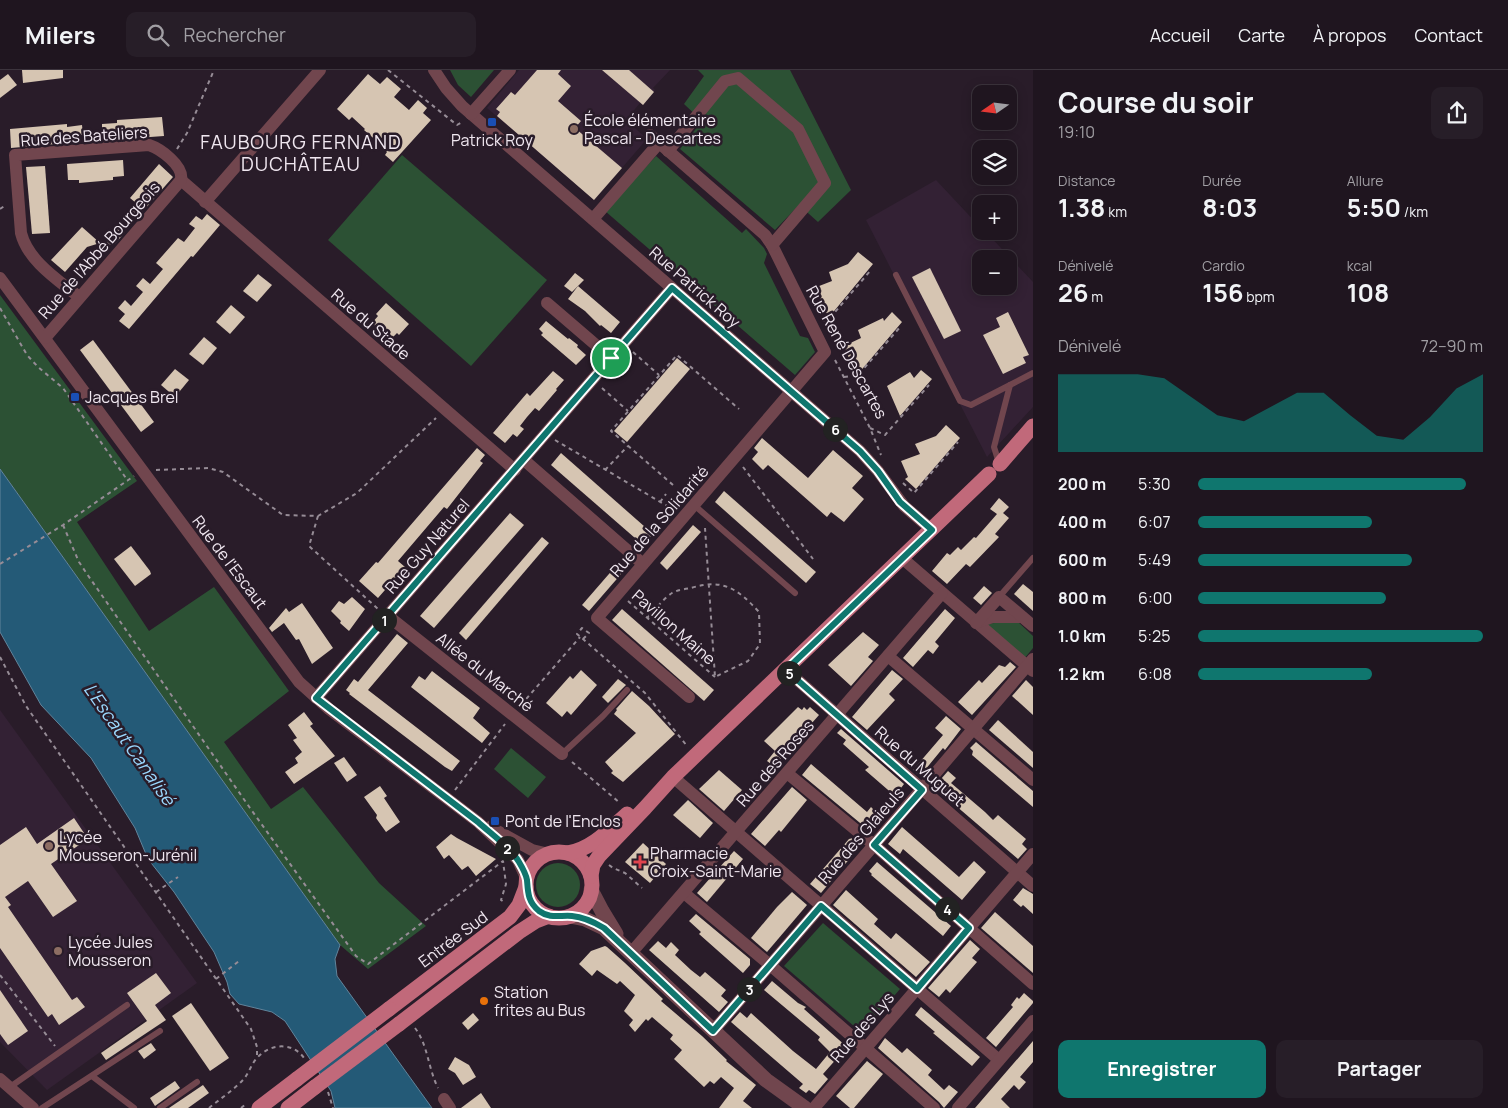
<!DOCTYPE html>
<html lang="fr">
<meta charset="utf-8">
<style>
:root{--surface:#1f151f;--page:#271e28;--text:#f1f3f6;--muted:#a19fa4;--line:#3c343d;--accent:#0f766e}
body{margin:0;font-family:Manrope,sans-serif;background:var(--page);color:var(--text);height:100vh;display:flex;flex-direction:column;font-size:19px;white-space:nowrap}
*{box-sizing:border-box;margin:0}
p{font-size:16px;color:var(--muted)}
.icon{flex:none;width:28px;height:28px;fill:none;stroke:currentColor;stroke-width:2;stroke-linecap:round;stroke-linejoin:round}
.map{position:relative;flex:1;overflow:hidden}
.sheet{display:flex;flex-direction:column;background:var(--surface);width:475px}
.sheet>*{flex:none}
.needle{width:32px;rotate:256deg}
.buttons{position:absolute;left:972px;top:15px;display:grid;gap:10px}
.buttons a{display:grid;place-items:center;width:45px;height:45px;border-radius:10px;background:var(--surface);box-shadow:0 2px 12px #0003,0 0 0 1px var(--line);font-size:25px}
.pin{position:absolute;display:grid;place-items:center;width:42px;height:42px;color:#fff;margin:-21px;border:2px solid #fff;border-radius:50%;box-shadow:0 1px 5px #0007}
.km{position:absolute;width:25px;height:25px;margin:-12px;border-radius:50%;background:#222;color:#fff;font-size:14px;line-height:25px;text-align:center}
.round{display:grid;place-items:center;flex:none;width:52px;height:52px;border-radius:10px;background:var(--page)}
.head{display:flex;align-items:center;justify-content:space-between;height:85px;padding:0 25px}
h1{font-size:28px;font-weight:700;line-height:38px}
.stats{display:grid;grid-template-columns:repeat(3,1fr);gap:8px;height:85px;padding:5px 25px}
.stats div{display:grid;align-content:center}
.stats b{font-size:25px;font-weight:700}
.stats small{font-size:14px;font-weight:400}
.stats p{font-size:14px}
.chart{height:140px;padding:10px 25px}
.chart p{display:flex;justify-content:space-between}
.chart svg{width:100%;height:90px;margin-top:5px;fill:var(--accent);opacity:.7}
.button{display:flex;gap:10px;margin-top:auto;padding:10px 25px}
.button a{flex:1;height:58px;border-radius:10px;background:var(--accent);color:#fff;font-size:20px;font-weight:700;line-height:58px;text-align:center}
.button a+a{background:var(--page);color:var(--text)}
ul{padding:0 25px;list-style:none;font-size:16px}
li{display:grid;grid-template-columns:80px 60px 1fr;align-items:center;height:38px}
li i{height:12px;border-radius:6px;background:var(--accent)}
header{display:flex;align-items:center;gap:30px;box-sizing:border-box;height:70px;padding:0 25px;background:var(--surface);border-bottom:1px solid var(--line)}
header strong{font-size:24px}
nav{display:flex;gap:28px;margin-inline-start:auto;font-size:18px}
.search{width:350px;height:45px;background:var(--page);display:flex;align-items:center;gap:12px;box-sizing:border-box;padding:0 18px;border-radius:10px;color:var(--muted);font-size:19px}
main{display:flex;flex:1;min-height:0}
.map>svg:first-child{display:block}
.built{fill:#332134;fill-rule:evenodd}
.green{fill:#2c5134}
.water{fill:#245a77;stroke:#61849b}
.building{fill:#d6c5b2}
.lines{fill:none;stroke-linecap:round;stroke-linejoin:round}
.path{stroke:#968c96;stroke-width:2;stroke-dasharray:4 4;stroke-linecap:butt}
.service{stroke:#71464e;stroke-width:6}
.minor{stroke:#71464e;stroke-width:12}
.tertiary{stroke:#71464e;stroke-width:15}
.primary{stroke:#c1697a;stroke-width:15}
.primary-bridge{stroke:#c1697a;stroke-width:15}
.route-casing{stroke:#fff;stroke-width:10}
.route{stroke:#0f766e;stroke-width:6}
.transit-dot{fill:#1a4fb4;stroke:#291c29;stroke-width:2}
.education-dot{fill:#8d6e63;stroke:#291c29;stroke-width:2}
.health-dot{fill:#e0444e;stroke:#291c29;stroke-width:2}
.food-dot{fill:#e8710a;stroke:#291c29;stroke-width:2}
.labels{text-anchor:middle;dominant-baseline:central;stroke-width:5;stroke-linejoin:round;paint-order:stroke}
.poi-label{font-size:16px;fill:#f0e7f0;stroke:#291c29;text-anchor:start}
.street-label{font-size:16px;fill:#f0e7f0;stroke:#291c29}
.water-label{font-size:18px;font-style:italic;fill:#9ad8fe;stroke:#291c29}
.quarter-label{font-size:19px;letter-spacing:1px;fill:#f0e7f0;stroke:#291c29}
</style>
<header>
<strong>Milers</strong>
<div class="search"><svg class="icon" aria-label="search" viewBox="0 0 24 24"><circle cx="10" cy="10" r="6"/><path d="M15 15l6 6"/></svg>Rechercher</div>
<nav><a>Accueil</a><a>Carte</a><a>À propos</a><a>Contact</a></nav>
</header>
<main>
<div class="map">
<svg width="1033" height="1038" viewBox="0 0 1033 1038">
<rect width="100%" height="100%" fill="#291c29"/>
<g class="built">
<path d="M519 0H670L653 18 655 20 643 35 640 33 626 50 647 69 594 130 487 38Z"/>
<path d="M936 110 981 158V161H985L1033 212V337L987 387 866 150ZM981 189H1009V216H981Z"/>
<path d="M0 640 197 913 47 1020 0 972Z"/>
</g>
<g class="green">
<path d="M450 0H494L471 27 458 15Z"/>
<path d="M698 0H790L851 120 818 152 799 135 775 160 680 79 702 51 684 34 704 6Z"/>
<path d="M402 85 547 210 471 296 328 170Z"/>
<path d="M656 86 742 163 746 159 764 178 767 184 764 193 800 266 808 268 815 282 795 305 605 141Z"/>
<path d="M0 225 137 411 77 452 149 561 214 517 289 621 224 672 271 739 303 717 379 813 426 856 368 899 340 875 0 399Z"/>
<path d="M1017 551 1033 566V578L1024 589 983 554Z"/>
<path d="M511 678 546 707 528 728 494 699Z"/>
<circle cx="558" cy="815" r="22"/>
<path d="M823 853 900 919 862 963 784 896Z"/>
</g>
<path class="water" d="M0 399 340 875 335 889 337 906 432 1038H335L331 1021 285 951 272 942 239 934 230 924 227 912 214 882 174 822 148 789 135 758 91 688 41 635 0 562Z"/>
<g class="building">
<path d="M22 0H63V8L23 13Z"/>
<path d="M537 0H561L558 4 571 16 558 31 581 51 575 58 622 98 594 130 497 46 500 42 496 39 511 22 515 25Z"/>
<path d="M602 0H629L654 22 643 35Z"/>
<path d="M8 4 17 15 0 28V10Z"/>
<path d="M368 4 380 14 387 7 401 19 394 27 409 40 418 30 427 38 423 43 431 50 393 92 385 85 387 82 378 74 379 73 364 60 365 59 352 47 349 50 337 39Z"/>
<path d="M162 47 164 66 109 70 107 63H102V54L117 53V50Z"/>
<path d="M67 54V57L82 55 83 65H79L78 72 11 78 10 59Z"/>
<path d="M123 90 124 106 113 107V110L79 113V110H68L67 94Z"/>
<path d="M159 94 173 107 137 148 129 141 136 133 130 128Z"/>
<path d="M45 96 50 163 32 164 26 97Z"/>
<path d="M207 144 220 155 193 187 191 186 129 259 119 251 125 244 118 238 125 230 131 236 143 222 136 216 143 208 150 214 163 199 156 193 178 168 184 172 195 158 189 154 196 146 202 150Z"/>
<path d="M117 155 125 162 115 174 107 175V166Z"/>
<path d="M82 157 100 173 87 177 65 202 51 190Z"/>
<path d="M858 182 873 194 830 246 819 237 822 233 814 218 832 211 829 202 848 194Z"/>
<path d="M930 198 961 261 944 269 912 207Z"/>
<path d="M575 203 584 210 572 222 564 216Z"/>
<path d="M258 204 272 215 257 232 243 221Z"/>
<path d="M578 216 620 252 611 263 601 255 600 256 585 241 568 229Z"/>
<path d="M386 233 409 254 399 265 397 263 391 269 372 253 378 246 376 244Z"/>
<path d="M231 235 245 247 230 264 216 252Z"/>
<path d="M892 242 902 252 858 304 848 294 850 291 844 276 861 268 858 260 883 248 884 251Z"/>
<path d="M1008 242 1029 285 1023 287 1026 293 1003 304 983 265 1000 257 996 248Z"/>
<path d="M546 251 568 269 569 268 578 275 577 277 586 285 576 295 541 265 543 263 539 259Z"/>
<path d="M204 267 217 278 203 295 189 284Z"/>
<path d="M93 270 154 352 141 362 80 280Z"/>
<path d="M677 288 690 299 627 372 614 361Z"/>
<path d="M175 299 189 310 175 327 161 315Z"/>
<path d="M921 300 932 309 900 346 887 316 910 302 914 308Z"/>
<path d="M553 301 564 310 556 319 557 320 539 341 535 338 527 347 520 356 524 359 517 367 513 364 505 373 493 363 527 323 530 326Z"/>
<path d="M946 355 960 368 916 419 905 409 908 407 901 391 920 384 915 374 936 366Z"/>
<path d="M762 368 808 408 833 380 863 406 852 418 864 429 844 452 831 442 827 447 768 395 763 400 752 389 758 382 754 378Z"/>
<path d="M477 378 485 385 480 391 483 393 447 439 444 437 398 491 405 497 378 528 359 511 376 492 378 493Z"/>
<path d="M561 383 653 464 643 475 551 395Z"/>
<path d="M724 421 816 502 806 513 715 432Z"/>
<path d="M999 428 1009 437 1003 443 1009 448 995 464 999 467 970 497 966 494 947 514 932 501 947 483 950 485 958 477 961 480 974 467 976 468 997 444 990 439Z"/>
<path d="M510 443 524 455 434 558 420 546Z"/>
<path d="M693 455 701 462 667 500 660 493Z"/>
<path d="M542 467 549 473 466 570 459 563Z"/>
<path d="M131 476 150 501 151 504 135 516 114 489Z"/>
<path d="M615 497 622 503 589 541 582 535Z"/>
<path d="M1023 514 1033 522V541L1014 524Z"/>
<path d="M984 516 992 523 981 535 973 528Z"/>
<path d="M352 527 365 539 349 561 340 553 341 551 331 541 339 531 344 534Z"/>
<path d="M302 533 333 578 312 594 299 569 296 570 284 553 272 562 269 558 286 538 289 542Z"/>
<path d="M622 539 714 620 704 631 612 550Z"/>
<path d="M945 539 955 548 935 572 939 576 933 584 928 580 913 597 903 588Z"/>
<path d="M863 562 879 575 868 587 873 591 851 616 828 595Z"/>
<path d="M397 564 408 573 368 620 460 691 452 701 445 697 349 624 350 623 346 620 354 609 358 612Z"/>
<path d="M1010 592 1016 597 972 645 958 632 979 610 982 613 999 595 1005 597Z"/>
<path d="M581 600 597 615 571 645 567 641 562 647 546 633 570 606 573 609Z"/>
<path d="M892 600 903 609 889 624 895 630 867 660 852 647Z"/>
<path d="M432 601 480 638 473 648 490 663 482 673 411 617 419 606 425 610Z"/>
<path d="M618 609 626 615 608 633 602 627Z"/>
<path d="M1026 610 1033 617V645L1012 626Z"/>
<path d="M632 621 649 636 675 664 623 712 611 703 613 701 605 692 636 663 614 644 617 640 616 639Z"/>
<path d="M798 637 802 640 804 637 807 640 810 637 819 645 774 696 767 691 775 681 764 671Z"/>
<path d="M304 642 313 654 310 656 335 686 294 714 285 702 298 693 295 688 302 682 293 670 297 668 288 655Z"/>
<path d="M946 646 961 659 945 680 943 678 920 706 913 700 943 665 935 658Z"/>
<path d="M998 650 1033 682V698L989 660Z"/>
<path d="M841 659 904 714 895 726 865 700 869 697 843 674 846 670 837 663Z"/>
<path d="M976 672 1033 721V737L972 685 973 681 970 678Z"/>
<path d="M344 687 357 705 347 712 334 693Z"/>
<path d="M811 694 867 742 871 737 883 749 871 762 802 705Z"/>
<path d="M719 700 742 720 724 741 699 719Z"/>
<path d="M948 701 956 708 951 713 985 742 993 750 998 745 1026 769 1022 774 1027 779 1018 789 934 717Z"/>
<path d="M380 716 387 726 384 728 400 752 386 762 376 748 377 745 364 727Z"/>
<path d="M792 717 807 730 781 762 779 760 765 776 751 764Z"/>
<path d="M688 730 713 753 700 768 673 745Z"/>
<path d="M74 748 88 769 51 794 77 831 53 847 28 811 5 827 11 835 8 837 72 930 77 927 85 937 59 955 52 944 48 947 0 878V775L26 757 37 774Z"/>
<path d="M902 757 959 807 974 791 986 802 962 830 903 779 900 784 888 774Z"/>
<path d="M451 764 457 768 496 789 476 806 468 796 462 800 449 785 444 789 436 777Z"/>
<path d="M853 768 861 775 821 823 810 814 849 769Z"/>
<path d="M643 773 666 794 650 813 625 792Z"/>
<path d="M734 781 743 789 707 832 697 823Z"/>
<path d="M877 792 951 856 943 866 871 805 872 804 869 801Z"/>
<path d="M1023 818 1033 824V844L1023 835 1021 837 1013 830Z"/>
<path d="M846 820 878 849 874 854 891 869 896 863 930 892 916 907 833 835Z"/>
<path d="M792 822 807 835 767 882 751 868 777 837Z"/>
<path d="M995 842 1033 876V903L981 858Z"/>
<path d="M696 844 750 889V895L743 903 699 864 701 862 689 851Z"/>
<path d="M970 870 980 879 972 888 977 892 950 923 946 919 939 927 928 918Z"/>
<path d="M658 871 666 878 671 872 679 880 675 885 691 900 700 907 705 902 726 920 721 926 728 932 719 942 649 880Z"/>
<path d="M605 876 607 877 625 893 663 929 661 931 702 966 727 990 726 991 756 1015 743 1031 752 1038H719L734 1018 721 1007 714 1014 710 1011 704 1017 674 989 682 980 670 969 673 965 652 947 648 951 646 949 635 962 629 955 633 950 624 941 635 925 620 911 617 914 597 900 592 906 579 894 591 881Z"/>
<path d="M156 903 171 923 155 935 166 950 106 990 101 983 147 951 127 923Z"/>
<path d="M772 911 798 933 806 937 804 939 847 977 823 1004 828 1009 815 1024 809 1020 806 1023 799 1018 803 1014 731 952 740 942 747 948 751 943 793 981 816 999 830 982 818 970 820 967 764 920Z"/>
<path d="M0 920 28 961 8 975 0 964Z"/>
<path d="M1024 923 1033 931V933L996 977 986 968 1013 937 1011 935 1017 927 1019 929Z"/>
<path d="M191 933 229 988 210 1001 172 946Z"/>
<path d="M921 937 980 987 972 996 933 963 935 962 915 945Z"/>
<path d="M473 943 479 950 468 960 462 953Z"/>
<path d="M885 968 902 983 907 978 932 1000 928 1005 944 1020 949 1015 958 1022 944 1038 939 1032 878 978Z"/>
<path d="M1033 971V992L1020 1007 1026 1012 1019 1020 1014 1015 1001 1029 1010 1038H975Z"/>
<path d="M151 973 156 980 144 989 138 981Z"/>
<path d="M455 987 469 995 476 1007 463 1015 455 1003 448 999Z"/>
<path d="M867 991 883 1004 854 1038H850L836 1026Z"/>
<path d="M175 1011 180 1018 155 1036 150 1028Z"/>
<path d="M203 1015 209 1023 188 1038H169Z"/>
<path d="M481 1023 491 1038H461Z"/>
</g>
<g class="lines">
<g class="path">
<path d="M388 0 457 55 462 52"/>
<path d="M177 79 187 63 214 0"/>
<path d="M0 139 6 135"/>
<path d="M0 238 27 285 38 297 63 318 128 411"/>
<path d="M823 251 829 249 871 200"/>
<path d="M633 282 659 305"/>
<path d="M835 290 870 358 881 385"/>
<path d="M844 307 858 305 901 256"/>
<path d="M602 318 628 341"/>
<path d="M870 358 885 365 929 315"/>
<path d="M555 370 674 440"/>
<path d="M743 397 813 489"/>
<path d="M156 400 208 398 223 402 283 445 318 446 357 423 436 348"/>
<path d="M605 400 628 376"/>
<path d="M903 413 914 423 958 372"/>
<path d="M673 415 611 361 677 285 739 339"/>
<path d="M660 432 666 424"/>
<path d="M318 446 309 476 378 539"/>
<path d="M63 455 79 492 87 504 250 738 356 886 368 894 503 791 506 814 501 830 504 832"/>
<path d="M0 494 63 455 134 406"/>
<path d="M628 531 715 607"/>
<path d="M647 548C654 541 664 528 672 523 677 520 685 519 691 518 723 508 738 519 759 542L760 574 748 591 715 607 705 458"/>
<path d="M583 569 589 563 582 558 577 564 583 569 645 623 687 676"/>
<path d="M0 587 26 636 251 959 257 977V987"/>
<path d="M521 635 580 567"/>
<path d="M572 692 620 733"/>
<path d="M455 720 505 654"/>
<path d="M609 795 613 798 625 803 642 818"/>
<path d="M156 822 178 807"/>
<path d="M0 905 55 976"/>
<path d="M216 909 239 891"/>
<path d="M415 958C428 975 428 998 438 1018"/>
<path d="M328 1022 333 1038"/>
<path d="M209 1038C220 1029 232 1021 242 1011 249 1004 251 994 257 988 270 973 293 972 304 988"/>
<path d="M241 1038 246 1034"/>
</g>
<g class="service">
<path d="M896 205 960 331 971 335 1010 315 994 377 999 393"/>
<path d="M1010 315 1033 303"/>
<path d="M694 435 795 523"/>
<path d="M999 527 1033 488"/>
<path d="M562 684 603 646 627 620"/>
<path d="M92 1006 134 1038"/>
<path d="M10 1017 127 935"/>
<path d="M42 1038 160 961"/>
<path d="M160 1038 197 1012"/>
</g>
<g class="minor">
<path d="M434 0 446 18 462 36 860 381 878 401 904 436 932 460"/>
<path d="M471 44 510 0"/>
<path d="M650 65 765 165 772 175 825 282 597 548 689 627"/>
<path d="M668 81 725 11 738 8 798 59 825 113 772 175"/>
<path d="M181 110 515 400"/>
<path d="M205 132 320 0"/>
<path d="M593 149 659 73"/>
<path d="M0 208 299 612 329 639 478 752 518 790 527 810"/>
<path d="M79 227C58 210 28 191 21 163L15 85 149 75C161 79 184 96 181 110"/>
<path d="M547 233 611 288"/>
<path d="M45 268 181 110"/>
<path d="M524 390 643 494"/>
<path d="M902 488 1033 601"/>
<path d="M388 546 562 684"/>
<path d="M978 552 992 547H1022"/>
<path d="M976 553 999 527 1033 556"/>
<path d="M888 586 1033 710"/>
<path d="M786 600 1033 816"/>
<path d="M316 628 672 218"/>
<path d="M787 703 874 775 1033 914"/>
<path d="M673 707 999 990"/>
<path d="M490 757 532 780 549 784"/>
<path d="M684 823 770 895 934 1038"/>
<path d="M631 883 942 523"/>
<path d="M713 961 874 775 1033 589"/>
<path d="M0 1009 33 1038"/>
<path d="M444 1029 450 1038"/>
<path d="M814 1038 1033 784"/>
<path d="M958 1038 1033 951"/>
</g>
<g class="tertiary">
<path d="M591 820 602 841 616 864"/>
<path d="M570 846 585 849 604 858 766 1010 805 1038"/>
</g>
<g class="primary">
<path d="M1000 394 1033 356"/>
<circle cx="559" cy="815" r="33"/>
<path d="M568 783C592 779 609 760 627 744"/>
<path d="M591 806 593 795 599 786 645 738 673 707 989 404"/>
<path d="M389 939 510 847 519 835 526 817"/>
<path d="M399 954 519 862 536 851 549 846"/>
<path d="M259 1038 297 1009"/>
<path d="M288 1038 315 1017"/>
</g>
<g class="primary-bridge">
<path d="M297 1009 389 939"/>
<path d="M315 1017 399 954"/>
</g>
</g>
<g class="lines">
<defs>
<path id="route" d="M672 218 860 381 878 401 900 432 932 460 786 600 922 720 874 775 969 858 917 919 821 836 713 961 604 858C594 852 584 847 572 846 560 845 550 849 539 841 528 832 528 823 527 810 526 804 522 797 519 792 510 777 491 764 478 752L316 628Z"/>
</defs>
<use href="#route" class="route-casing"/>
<use href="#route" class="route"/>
</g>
<g class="transit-dot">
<rect x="487" y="47" width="10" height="10" rx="2.5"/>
<rect x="70" y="322" width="10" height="10" rx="2.5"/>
<rect x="490" y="746" width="10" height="10" rx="2.5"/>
</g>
<g class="education-dot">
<circle cx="574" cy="59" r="5"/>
<circle cx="49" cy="776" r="5"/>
<circle cx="58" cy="881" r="5"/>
</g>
<path class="health-dot" d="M637.5 784.5h5v5h5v5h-5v5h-5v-5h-5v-5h5z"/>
<circle class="food-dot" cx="484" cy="931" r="5"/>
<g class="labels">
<g class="poi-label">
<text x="584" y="50">École élémentaire<tspan x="584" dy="18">Pascal - Descartes</tspan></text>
<text x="492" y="70" text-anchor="middle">Patrick Roy</text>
<text x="85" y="327">Jacques Brel</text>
<text x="505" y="751">Pont de l'Enclos</text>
<text x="59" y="767">Lycée<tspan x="59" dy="18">Mousseron-Jurénil</tspan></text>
<text x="650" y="783">Pharmacie<tspan x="650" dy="18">Croix-Saint-Marie</tspan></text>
<text x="68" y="872">Lycée Jules<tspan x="68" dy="18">Mousseron</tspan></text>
<text x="494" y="922">Station<tspan x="494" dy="18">frites au Bus</tspan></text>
</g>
<g class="street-label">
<text transform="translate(84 66) rotate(-4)">Rue des Bateliers</text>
<text transform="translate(99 180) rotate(-49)">Rue de l'Abbé Bourgeois</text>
<text transform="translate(695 217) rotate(41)">Rue Patrick Roy</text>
<text transform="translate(371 254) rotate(41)">Rue du Stade</text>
<text transform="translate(847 282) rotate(61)">Rue René Descartes</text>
<text transform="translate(659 451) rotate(-49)">Rue de la Solidarité</text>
<text transform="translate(427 476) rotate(-49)">Rue Guy Naturel</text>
<text transform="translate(230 492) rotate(53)">Rue de l'Escaut</text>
<text transform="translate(674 557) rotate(41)">Pavillon Maine</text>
<text transform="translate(485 602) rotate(38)">Allée du Marché</text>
<text transform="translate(775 693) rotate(-49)">Rue des Roses</text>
<text transform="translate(920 696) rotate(41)">Rue du Muguet</text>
<text transform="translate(861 765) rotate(-49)">Rue des Glaieuls</text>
<text transform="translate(453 869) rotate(-37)">Entrée Sud</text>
<text transform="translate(862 957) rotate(-49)">Rue des Lys</text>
</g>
<g class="water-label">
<text transform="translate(130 674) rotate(55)">L'Escaut Canalisé</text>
</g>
<g class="quarter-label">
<text x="301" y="72">FAUBOURG FERNAND<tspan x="301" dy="22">DUCHÂTEAU</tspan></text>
</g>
</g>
</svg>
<div class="buttons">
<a><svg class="needle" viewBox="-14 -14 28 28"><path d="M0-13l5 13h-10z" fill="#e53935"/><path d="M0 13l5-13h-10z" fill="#a19fa4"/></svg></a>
<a><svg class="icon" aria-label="layers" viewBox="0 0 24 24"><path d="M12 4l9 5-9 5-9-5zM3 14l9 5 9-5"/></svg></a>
<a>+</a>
<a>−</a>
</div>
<div class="pin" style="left:611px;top:288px;background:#1e9e55"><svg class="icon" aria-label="arrive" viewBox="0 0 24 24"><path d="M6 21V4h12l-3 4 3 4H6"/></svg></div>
<b class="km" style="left:384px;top:550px">1</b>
<b class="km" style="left:507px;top:778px">2</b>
<b class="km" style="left:749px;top:919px">3</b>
<b class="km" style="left:947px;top:839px">4</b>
<b class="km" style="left:789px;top:603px">5</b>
<b class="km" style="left:835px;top:359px">6</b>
</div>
<section class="sheet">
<div class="head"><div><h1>Course du soir</h1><p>19:10</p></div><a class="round"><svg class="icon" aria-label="share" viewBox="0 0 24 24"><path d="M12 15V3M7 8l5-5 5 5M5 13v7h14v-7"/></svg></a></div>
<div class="stats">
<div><p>Distance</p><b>1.38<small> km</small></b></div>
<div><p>Durée</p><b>8:03</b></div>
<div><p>Allure</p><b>5:50<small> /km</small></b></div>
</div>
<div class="stats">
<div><p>Dénivelé</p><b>26<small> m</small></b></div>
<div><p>Cardio</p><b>156<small> bpm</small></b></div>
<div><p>kcal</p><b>108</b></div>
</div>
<div class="chart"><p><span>Dénivelé</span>72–90 m</p>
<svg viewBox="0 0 160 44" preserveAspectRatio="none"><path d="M0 44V6L10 6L20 6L30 6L40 8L50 17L60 26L70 29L80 22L90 15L100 15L110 26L120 36L130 38L140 27L150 13L160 6V44z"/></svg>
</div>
<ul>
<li><b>200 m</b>5:30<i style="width:94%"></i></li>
<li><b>400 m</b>6:07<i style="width:61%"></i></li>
<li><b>600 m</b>5:49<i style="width:75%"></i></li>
<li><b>800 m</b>6:00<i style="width:66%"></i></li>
<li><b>1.0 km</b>5:25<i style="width:100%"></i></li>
<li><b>1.2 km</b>6:08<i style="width:61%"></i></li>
</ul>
<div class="button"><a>Enregistrer</a><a>Partager</a></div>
</section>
</main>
